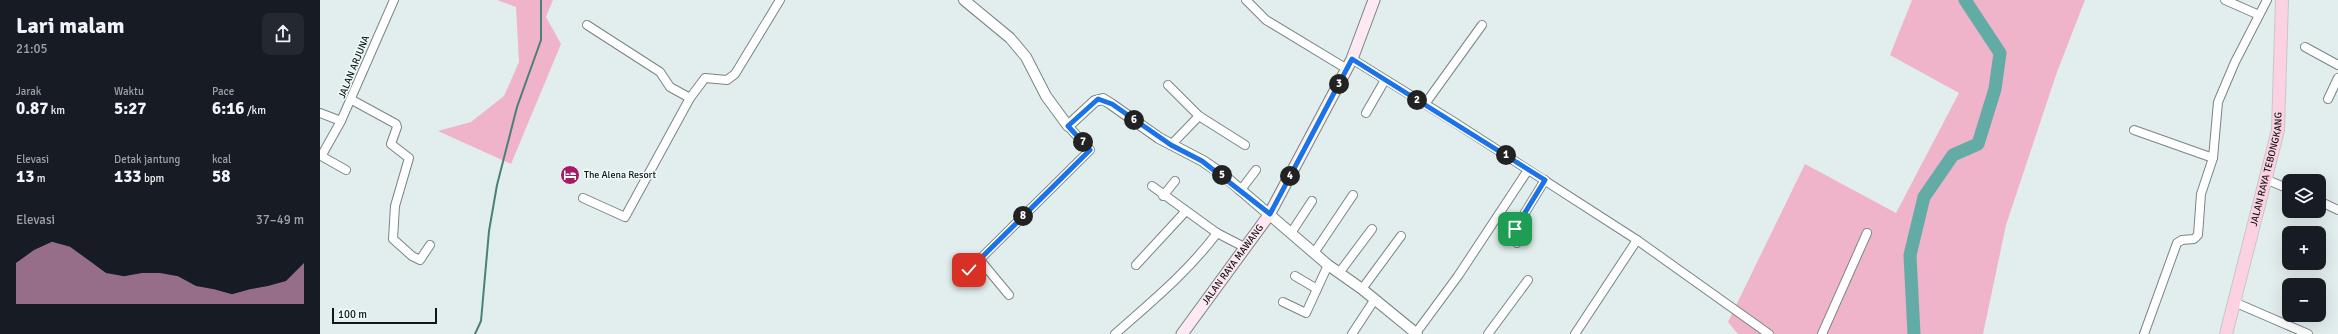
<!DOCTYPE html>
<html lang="id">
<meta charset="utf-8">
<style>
:root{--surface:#171b24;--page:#242831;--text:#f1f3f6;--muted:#9ea1a6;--accent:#ce92b5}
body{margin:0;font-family:Signika,sans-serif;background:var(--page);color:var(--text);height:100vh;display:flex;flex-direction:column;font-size:15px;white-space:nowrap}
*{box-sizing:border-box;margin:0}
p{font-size:13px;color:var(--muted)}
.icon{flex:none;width:22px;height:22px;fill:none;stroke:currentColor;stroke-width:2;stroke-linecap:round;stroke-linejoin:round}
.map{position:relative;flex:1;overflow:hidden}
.sheet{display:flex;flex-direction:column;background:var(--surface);width:320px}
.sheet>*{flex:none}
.buttons{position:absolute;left:1962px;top:174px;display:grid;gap:8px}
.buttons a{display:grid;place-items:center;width:44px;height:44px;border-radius:8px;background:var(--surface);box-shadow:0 4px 16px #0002;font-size:20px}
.scale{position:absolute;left:12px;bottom:10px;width:105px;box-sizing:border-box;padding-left:4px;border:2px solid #121616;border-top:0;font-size:11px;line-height:14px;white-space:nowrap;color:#121616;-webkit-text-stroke:3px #effbfa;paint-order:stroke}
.pin{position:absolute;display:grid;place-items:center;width:34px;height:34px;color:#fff;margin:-17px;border-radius:8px;box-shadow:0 2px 6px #0006}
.km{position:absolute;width:20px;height:20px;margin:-10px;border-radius:50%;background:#222;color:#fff;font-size:11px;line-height:20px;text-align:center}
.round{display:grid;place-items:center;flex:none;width:42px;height:42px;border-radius:8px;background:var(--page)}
.overview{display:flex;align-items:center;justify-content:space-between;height:68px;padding:0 16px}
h1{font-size:22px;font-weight:700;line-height:30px}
.metrics{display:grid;grid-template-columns:repeat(3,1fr);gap:6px;height:68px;padding:4px 16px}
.metrics div{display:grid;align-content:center}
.metrics b{font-size:17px;font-weight:700}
.metrics small{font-size:11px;font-weight:400}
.metrics p{font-size:11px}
.chart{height:112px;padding:8px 16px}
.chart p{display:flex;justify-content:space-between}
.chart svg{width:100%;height:72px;margin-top:4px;fill:var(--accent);opacity:.7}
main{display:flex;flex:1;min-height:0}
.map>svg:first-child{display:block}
.green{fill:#efb3ca}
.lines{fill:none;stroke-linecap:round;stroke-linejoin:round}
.stream{stroke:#4a7f7a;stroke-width:2}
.river{stroke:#62aca5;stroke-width:13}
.minor-casing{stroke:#7a8583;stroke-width:10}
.tertiary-casing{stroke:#7a8583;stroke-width:12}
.secondary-casing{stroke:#7a8583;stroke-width:13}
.primary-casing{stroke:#c6c7c7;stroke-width:14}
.minor{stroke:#fff;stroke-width:8}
.tertiary{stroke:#fff;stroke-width:10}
.secondary{stroke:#fee8f1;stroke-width:11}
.primary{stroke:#fcd2e2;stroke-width:12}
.route-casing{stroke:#fff;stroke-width:8}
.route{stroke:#1a73e8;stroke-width:5}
.labels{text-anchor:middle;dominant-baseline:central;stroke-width:3;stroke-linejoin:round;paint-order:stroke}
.street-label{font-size:10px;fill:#121616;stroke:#effbfa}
.poi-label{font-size:10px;fill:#121616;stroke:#effbfa;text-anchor:start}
</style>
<main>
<section class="sheet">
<div class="overview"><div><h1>Lari malam</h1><p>21:05</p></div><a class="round"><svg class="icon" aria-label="share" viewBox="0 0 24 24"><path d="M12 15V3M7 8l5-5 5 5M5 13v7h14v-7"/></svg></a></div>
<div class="metrics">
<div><p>Jarak</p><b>0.87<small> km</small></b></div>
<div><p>Waktu</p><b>5:27</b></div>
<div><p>Pace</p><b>6:16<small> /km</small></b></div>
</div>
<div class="metrics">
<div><p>Elevasi</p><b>13<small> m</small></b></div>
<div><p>Detak jantung</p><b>133<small> bpm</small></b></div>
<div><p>kcal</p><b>58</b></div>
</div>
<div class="chart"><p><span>Elevasi</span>37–49 m</p>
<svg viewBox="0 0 160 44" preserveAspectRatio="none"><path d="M0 44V19L10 11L20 6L30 9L40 17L50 25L60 27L70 25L80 25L90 27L100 33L110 35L120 38L130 35L140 33L150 30L160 19V44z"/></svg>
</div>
</section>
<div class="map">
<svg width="2018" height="334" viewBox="0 0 2018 334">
<rect width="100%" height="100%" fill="#e2eeed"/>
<g class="green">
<path d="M177 0H233L226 17 241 44 191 164 118 131 151 122 184 96 199 62 196 7Z"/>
<path d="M1592 0H1765L1737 72 1686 225 1663 334H1418L1408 322 1485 164 1576 213 1639 93 1570 55Z"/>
</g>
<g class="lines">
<path class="stream" d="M155 334 161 321 169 231 177 185 197 107 221 40V0"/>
<path class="river" d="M1594 334 1590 255 1604 197 1633 155 1658 144 1675 89 1680 53 1645 0"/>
<defs>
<g id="minor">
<path d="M926 0 946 20 1027 69"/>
<path d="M1905 0 1939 15"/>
<path d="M267 25 340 72 350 87 370 98"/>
<path d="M1985 47 2018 65"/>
<path d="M1032 59 1134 122 1317 240 1449 334"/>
<path d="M848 85 879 116 925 145"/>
<path d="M2008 99 2018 78"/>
<path d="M32 100 76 124 77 127 71 144 89 158 75 206 73 239 92 256 100 260 110 245"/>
<path d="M1105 104 1162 25"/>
<path d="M0 113 21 121 74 0"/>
<path d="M1046 113 1065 80"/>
<path d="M21 121 3 153V157L26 170"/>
<path d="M1814 130 1893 158"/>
<path d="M851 145 879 116"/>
<path d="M1945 179 1969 189"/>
<path d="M832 186 897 233 926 248"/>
<path d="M920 191 936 170"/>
<path d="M843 196 855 181"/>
<path d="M263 198 305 217 370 98 385 78 407 80 415 74 460 0"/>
<path d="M1999 201 2018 210"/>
<path d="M971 233 992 201"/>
<path d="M1197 243 1195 229 1225 180"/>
<path d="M994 253 1033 195"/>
<path d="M660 260 689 295"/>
<path d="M816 265 865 212"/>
<path d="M649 270 770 150 748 126"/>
<path d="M1019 273 1052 229"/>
<path d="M975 276 997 289 1008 265"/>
<path d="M1042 289 1081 236"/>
<path d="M963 302 986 313 997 289"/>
<path d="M1914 302 1988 334"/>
<path d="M1096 333 1138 276 1208 170"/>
<path d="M795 334C831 302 868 272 897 233"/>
<path d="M1032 334 1055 299"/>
<path d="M1168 334 1208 280"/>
<path d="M1255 334 1317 240"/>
<path d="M1502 334 1547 233"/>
<path d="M1824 334 1857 243 1862 240 1874 239 1878 235 1881 194 1893 158 1898 102 1915 62 1947 0"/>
</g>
<path id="tertiary" d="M644 0 690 38 706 57 726 96 748 126 775 101 783 99 791 104 839 138 883 161 902 174 1008 265 1042 289 1097 334"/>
<g id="secondary">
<path id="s1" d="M862 334 949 215 1032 59 1054 0"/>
</g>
<g id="primary">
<path id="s2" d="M1906 334 1958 130 1962 0"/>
</g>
</defs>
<use href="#minor" class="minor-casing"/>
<use href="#tertiary" class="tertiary-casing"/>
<use href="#secondary" class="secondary-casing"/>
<use href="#primary" class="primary-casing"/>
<use href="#minor" class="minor"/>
<use href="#tertiary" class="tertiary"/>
<use href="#secondary" class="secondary"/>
<use href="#primary" class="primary"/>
</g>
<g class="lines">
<defs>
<path id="route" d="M649 270 770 150 748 126 778 99 792 104 851 145 882 161 950 214 1032 59 1225 180 1195 229"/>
</defs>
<use href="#route" class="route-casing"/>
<use href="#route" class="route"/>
</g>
<defs>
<symbol id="hotel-disc" viewBox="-11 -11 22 22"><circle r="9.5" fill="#a41c66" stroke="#effbfa"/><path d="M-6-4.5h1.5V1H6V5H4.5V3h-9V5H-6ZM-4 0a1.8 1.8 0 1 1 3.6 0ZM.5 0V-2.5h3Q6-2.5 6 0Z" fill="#fff"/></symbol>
</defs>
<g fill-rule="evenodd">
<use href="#hotel-disc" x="239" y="164" width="22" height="22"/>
</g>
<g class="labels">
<g class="street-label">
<text transform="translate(34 67) rotate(-68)">JALAN ARJUNA</text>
<text stroke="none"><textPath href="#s2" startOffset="170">JALAN RAYA TEBONGKANG</textPath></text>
<text stroke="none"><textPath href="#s1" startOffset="86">JALAN RAYA MAWANG</textPath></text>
</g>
<g class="poi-label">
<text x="264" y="175">The Alena Resort</text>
</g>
</g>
</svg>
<div class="buttons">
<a><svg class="icon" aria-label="layers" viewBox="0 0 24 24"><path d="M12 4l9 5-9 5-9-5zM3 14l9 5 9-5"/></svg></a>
<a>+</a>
<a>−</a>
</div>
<div class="scale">100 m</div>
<div class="pin" style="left:1195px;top:229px;background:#1e9e55"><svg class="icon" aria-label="arrive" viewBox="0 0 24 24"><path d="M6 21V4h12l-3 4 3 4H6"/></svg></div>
<div class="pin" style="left:649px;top:270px;background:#d93025"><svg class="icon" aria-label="check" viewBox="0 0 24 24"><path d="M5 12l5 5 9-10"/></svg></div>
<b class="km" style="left:1186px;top:155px">1</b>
<b class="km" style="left:1097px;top:100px">2</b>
<b class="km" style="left:1019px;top:84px">3</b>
<b class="km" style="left:970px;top:176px">4</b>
<b class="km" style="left:902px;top:175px">5</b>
<b class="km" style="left:814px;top:120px">6</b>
<b class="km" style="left:763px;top:142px">7</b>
<b class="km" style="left:703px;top:216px">8</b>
</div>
</main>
